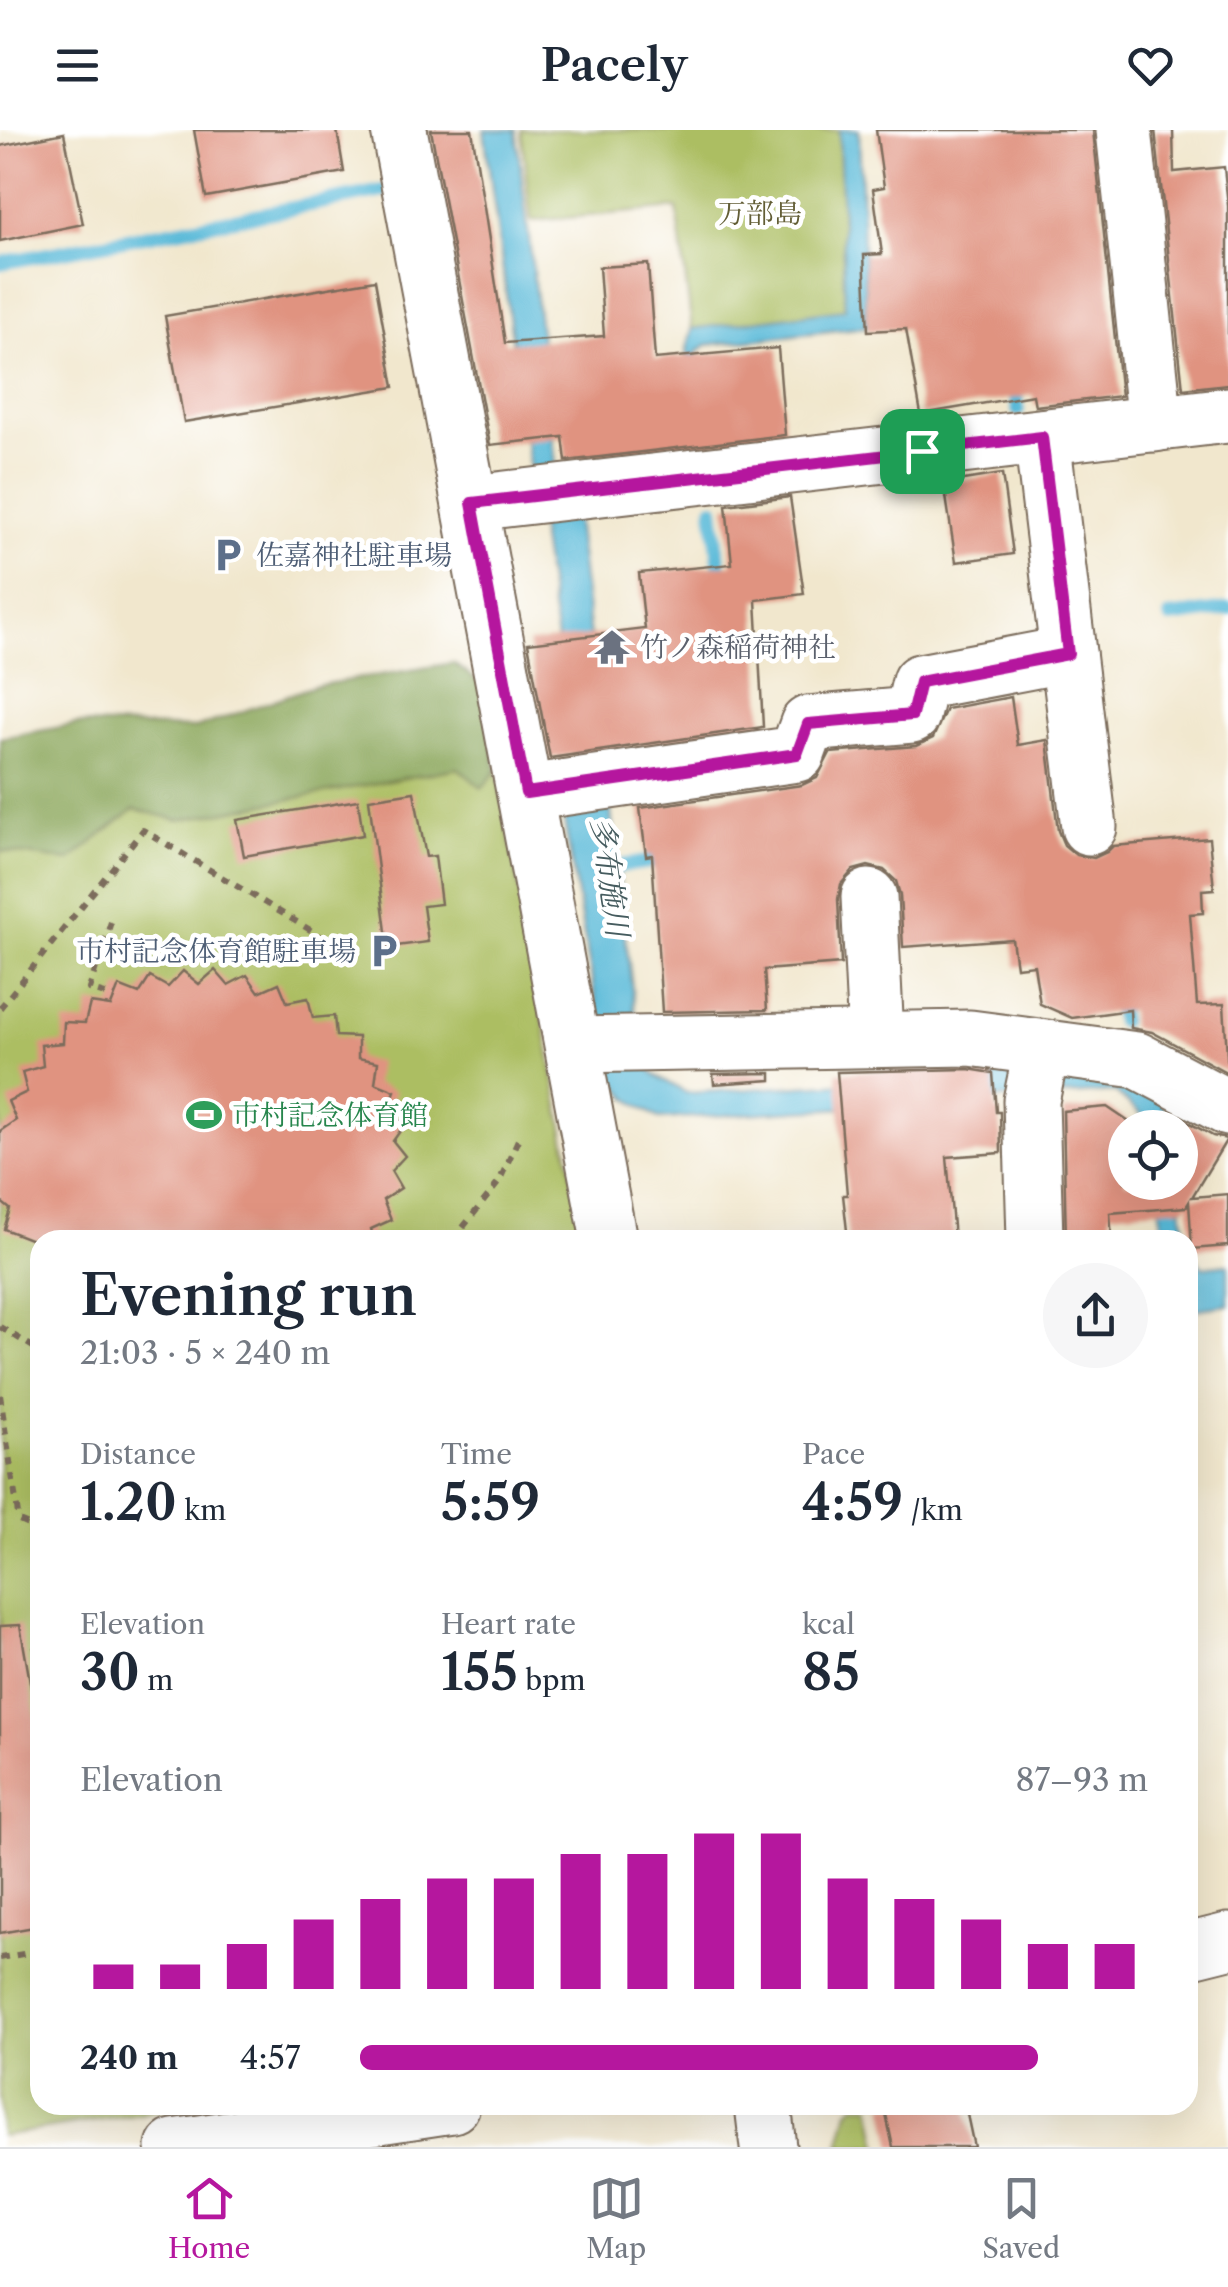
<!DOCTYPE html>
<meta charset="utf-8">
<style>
:root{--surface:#fff;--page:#f6f6f7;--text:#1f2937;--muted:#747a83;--line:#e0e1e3;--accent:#b5179e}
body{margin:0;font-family:"Libre Caslon Text","Noto Serif JP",serif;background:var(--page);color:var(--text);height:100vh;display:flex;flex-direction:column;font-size:38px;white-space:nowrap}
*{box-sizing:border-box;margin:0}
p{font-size:32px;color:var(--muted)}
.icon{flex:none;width:55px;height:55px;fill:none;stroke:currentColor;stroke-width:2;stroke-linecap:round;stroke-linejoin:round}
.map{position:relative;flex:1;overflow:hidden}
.drawer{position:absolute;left:30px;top:1100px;width:1168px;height:885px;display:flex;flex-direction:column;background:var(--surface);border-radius:30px;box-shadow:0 10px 40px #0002}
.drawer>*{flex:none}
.tools{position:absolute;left:1108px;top:980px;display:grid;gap:20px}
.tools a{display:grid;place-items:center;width:90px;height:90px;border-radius:50%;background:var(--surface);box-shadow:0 10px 40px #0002;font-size:50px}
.pin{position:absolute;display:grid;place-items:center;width:85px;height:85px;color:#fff;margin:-42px;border-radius:20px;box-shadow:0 5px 15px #0006}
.round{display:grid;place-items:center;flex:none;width:105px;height:105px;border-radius:52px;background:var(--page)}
.head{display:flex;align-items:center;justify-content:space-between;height:170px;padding:0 50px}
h1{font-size:55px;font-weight:600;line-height:75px}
.stats{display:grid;grid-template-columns:repeat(3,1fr);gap:15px;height:170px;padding:10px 50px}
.stats div{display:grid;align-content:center}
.stats b{font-size:50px;font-weight:600}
.stats small{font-size:28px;font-weight:400}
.stats p{font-size:28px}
.chart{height:280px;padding:20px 50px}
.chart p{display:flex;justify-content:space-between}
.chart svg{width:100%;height:180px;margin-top:10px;stroke:var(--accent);stroke-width:6}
ul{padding:0 50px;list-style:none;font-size:32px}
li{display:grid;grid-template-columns:160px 120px 1fr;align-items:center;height:75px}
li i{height:25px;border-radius:12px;background:var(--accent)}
header{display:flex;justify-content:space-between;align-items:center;height:130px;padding:0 50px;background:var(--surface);font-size:45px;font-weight:600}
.tab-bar{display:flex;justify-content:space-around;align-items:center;height:140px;border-top:2px solid var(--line);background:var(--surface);font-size:28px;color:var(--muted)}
.tab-bar a{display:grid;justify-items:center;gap:5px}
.tab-bar .selected{color:var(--accent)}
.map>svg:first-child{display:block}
.green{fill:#acbe62;stroke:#747440;stroke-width:2.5}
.forest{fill:#89a558;stroke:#62683b;stroke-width:2.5}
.water{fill:#59b9d8;stroke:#4a727b;stroke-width:2.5}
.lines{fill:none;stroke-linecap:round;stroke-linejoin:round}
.stream{stroke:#59b9d8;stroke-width:14}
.building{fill:#e09380}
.minor-casing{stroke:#7b6c5b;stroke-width:59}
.major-casing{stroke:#7b6c5b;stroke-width:59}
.path{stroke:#7b6c5b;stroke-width:6;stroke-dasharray:8 8;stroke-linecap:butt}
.minor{stroke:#fff;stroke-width:55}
.major{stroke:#fff;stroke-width:55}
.route-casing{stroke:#fff;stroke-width:20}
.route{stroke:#b5179e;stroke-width:12}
.labels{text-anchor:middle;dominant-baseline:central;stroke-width:9;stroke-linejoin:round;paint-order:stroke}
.park-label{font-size:28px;fill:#635e36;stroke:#fff}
.service-label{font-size:28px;fill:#4e5e75;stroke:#fff;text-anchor:start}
.worship-label{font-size:28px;fill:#5b616d;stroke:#fff;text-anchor:start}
.leisure-label{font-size:28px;fill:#27864d;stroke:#fff;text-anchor:start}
.water-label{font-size:30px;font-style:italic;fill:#465c5f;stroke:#fff}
</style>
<header><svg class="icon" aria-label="menu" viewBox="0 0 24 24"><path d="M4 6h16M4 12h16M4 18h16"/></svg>Pacely<svg class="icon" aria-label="heart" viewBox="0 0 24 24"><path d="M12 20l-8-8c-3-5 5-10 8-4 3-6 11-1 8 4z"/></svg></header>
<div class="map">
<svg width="1228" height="2017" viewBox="0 0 1228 2017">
<rect width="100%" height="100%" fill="#fff"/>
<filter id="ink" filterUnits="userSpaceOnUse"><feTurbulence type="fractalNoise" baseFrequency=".01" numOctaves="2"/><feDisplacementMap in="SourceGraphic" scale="20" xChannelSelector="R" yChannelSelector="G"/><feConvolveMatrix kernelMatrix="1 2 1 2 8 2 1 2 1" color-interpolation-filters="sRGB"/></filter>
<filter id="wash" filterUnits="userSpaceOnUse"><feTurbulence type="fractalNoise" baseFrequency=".0048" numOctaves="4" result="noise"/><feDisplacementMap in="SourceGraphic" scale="40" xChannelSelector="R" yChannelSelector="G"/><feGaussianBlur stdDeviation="2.25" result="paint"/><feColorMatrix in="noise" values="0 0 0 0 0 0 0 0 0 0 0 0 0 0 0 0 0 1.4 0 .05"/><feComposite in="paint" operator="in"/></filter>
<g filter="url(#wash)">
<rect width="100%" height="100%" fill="#f1e7cd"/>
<g class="green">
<path d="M521 0H839L845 180 692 199 677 78 531 91Z"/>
<path d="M481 553 584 1110H40V1975H197L0 2006V638Z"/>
<path d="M854 1975H871L879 2017H840L849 1981Z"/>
</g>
<path class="forest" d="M453 533 481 553 497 640 482 658 458 638 179 690 134 679 69 731 0 721V608L78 594 196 598 314 556Z"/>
<g class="water">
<path d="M484 0H516L558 352 576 390 640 926 652 943 687 963 1011 943 1019 932 1161 964 1167 997H1146L1144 987 1115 962 660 989 629 969 608 942 562 679 582 666 530 341Z"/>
<path d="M839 0H859L866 197 706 215 696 223 703 325H695L687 219 692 199 845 179Z"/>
<path d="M1155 1053H1177L1187 1110H1165Z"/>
<path d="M1188 1115 1189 1121 1203 1137 1228 1134V1175L1193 1180 1188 1175Z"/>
</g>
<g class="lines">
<g class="stream">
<path d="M0 133 383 61"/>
<path d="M1014 251 1018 280"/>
<path d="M713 378 721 449"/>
<path d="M1170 487 1228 479"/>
<path d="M608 738 670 729"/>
<path d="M1115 863 1121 891"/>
</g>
</g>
<g id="blocks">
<g class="building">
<path d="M194 0H337L344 42 206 67Z"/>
<path d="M431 0H472L505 213 604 206 599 137 648 134 655 229 778 218 785 305 566 331 563 307 490 315Z"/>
<path d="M876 0H1093L1121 266 1035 276 1033 265 921 284 906 199 868 201 864 125 882 124 873 59 884 57Z"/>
<path d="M1155 0H1173L1174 42 1224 37 1228 76V254L1183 259Z"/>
<path d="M64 3 83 94 0 111V16Z"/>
<path d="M375 150 394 257 184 292 165 186Z"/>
<path d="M1002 344 1013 424 956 432 944 353Z"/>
<path d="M790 367 804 464 756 470 763 597 550 628 528 513 645 499 639 443 732 434 726 375Z"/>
<path d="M1011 567 1018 615 1047 610 1058 701 1064 715 1076 725 1094 728 1107 722 1113 716 1209 708 1214 759 1202 760 1203 783 1190 784 1197 875 1224 874 1228 943 1152 902 1131 898 1130 880 1072 888 1040 874 1034 835 1016 837 1012 809 903 817 900 765 896 751 884 740 868 736 853 740 841 754 838 769 841 834 764 840 767 880 662 882 652 725 646 726 640 678 802 655 817 648 830 623 916 616 933 608 946 579Z"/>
<path d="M414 662 426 727 435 726 441 774 423 776 428 812 388 817 369 669Z"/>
<path d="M358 670 363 705 244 726 237 690Z"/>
<path d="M215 840 228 855 247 845 259 862 279 853 287 872 308 868 313 888 334 886 336 906 358 907V928L378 932 375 953 395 961 388 981 405 994 393 1011 405 1026 391 1041 401 1058 383 1070 391 1090 371 1099 374 1110H32L4 1099 10 1079 0 1071V1001L16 990 8 971 27 962 22 942 43 936 41 915 63 913 64 892 85 893 90 873 111 876 119 856 139 864 150 847 168 857 183 841 199 854Z"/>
<path d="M968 939 993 943 996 982H1000L1001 1023 947 1027 954 1108 848 1110 843 1065H847L837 942Z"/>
<path d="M771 943V950L714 954 713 944Z"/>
<path d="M1107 977 1138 998H1125V1052H1180V998H1167L1175 985 1213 1006 1227 1009 1192 1067 1228 1064V1116L1192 1119 1189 1072 1186 1077 1110 1083 1112 1110H1066L1063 981Z"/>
<path d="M20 1495 40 1609V1796L0 1803V1496Z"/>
<path d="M884 1975H965L974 2017H893Z"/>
</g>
</g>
</g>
<g filter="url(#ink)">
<use href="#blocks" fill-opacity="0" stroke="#7b6c5b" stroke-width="2.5"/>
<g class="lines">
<defs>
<g id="minor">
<path d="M399 0 609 1110"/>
<path d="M1124 0 1155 294"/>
<path d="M1042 307 1089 697"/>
<path d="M472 373 1228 285"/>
<path d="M526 663 797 624 808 594 912 585 920 552 1068 524"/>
<path d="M869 767 876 907"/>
<path d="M573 915 970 908 1137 930 1228 978"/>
<path d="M1035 1110 1031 971 1042 918"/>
<path d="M763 1975 768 2017"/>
</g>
<g id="major">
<path d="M1188 1821 1228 1811"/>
<path d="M174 2017 452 1975"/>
</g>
</defs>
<use href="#minor" class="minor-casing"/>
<use href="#major" class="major-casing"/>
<g class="path">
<path d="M111 792 89 859 115 867"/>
<path d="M0 878 143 700 327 810"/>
<path d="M453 1110 499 1052 521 1003"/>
<path d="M0 1197 40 1221"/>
<path d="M0 1265 19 1391 40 1400"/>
<path d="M33 1520 40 1518"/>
<path d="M0 1828 40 1821"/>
</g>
<use href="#minor" class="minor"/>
<use href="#major" class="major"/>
</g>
</g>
<g class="lines" filter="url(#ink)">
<defs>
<path id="route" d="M1042 307 1068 524 920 552 912 585 808 594 797 624 526 663 472 373Z"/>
</defs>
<use href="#route" class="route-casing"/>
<use href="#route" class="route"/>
</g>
<defs>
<symbol id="parking-bare" viewBox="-9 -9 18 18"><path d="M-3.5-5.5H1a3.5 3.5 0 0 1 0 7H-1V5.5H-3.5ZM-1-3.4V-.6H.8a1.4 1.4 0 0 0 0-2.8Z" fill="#5c6f8a" stroke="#fff" stroke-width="2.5" paint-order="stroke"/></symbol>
<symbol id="temple-bare" viewBox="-9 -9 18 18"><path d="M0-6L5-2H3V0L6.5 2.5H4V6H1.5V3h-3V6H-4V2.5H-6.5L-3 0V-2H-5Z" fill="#6b7280" stroke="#fff" stroke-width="2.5" paint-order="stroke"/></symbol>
<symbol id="stadium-bare" viewBox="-9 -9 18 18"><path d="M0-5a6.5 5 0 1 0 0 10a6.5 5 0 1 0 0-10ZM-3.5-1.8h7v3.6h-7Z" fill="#2e9e5b" stroke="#fff" stroke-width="2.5" paint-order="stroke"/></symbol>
</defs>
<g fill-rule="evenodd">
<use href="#parking-bare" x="203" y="400" width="50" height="50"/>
<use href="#temple-bare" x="587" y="492" width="50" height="50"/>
<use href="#parking-bare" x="359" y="796" width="50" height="50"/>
<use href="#stadium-bare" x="179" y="960" width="50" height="50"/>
</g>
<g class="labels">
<g class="park-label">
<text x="760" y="83">万部島</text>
</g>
<g class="service-label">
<text x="256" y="425">佐嘉神社駐車場</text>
<text x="356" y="821" text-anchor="end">市村記念体育館駐車場</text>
</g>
<g class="worship-label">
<text x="640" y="517">竹ノ森稲荷神社</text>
</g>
<g class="leisure-label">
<text x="232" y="985">市村記念体育館</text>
</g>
<g class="water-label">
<text transform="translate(610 747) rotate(82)">多布施川</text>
</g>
</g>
</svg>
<div class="tools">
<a><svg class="icon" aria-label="locate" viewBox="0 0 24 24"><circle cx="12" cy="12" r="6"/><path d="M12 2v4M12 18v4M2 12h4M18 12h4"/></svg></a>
</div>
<div class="pin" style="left:922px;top:321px;background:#1e9e55"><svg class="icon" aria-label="arrive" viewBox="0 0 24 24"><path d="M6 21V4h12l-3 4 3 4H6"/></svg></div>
<section class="drawer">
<div class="head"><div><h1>Evening run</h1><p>21:03 · 5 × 240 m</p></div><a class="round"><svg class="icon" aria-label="share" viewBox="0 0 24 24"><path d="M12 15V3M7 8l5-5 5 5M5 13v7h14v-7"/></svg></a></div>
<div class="stats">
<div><p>Distance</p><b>1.20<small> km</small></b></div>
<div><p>Time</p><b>5:59</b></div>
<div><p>Pace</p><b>4:59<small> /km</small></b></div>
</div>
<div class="stats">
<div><p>Elevation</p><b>30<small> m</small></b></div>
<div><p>Heart rate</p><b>155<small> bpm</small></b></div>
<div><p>kcal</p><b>85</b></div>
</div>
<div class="chart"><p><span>Elevation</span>87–93 m</p>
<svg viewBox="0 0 160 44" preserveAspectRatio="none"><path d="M5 44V38M15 44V38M25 44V33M35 44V27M45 44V22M55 44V17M65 44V17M75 44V11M85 44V11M95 44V6M105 44V6M115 44V17M125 44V22M135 44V27M145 44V33M155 44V33"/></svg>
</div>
<ul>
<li><b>240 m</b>4:57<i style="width:86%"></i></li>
</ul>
</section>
</div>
<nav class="tab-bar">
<a class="selected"><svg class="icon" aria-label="home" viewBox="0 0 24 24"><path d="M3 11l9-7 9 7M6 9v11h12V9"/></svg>Home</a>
<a><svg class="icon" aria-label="map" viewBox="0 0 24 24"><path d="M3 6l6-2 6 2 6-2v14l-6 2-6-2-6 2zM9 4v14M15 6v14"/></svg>Map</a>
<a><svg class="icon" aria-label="saved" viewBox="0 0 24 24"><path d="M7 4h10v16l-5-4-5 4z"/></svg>Saved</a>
</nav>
